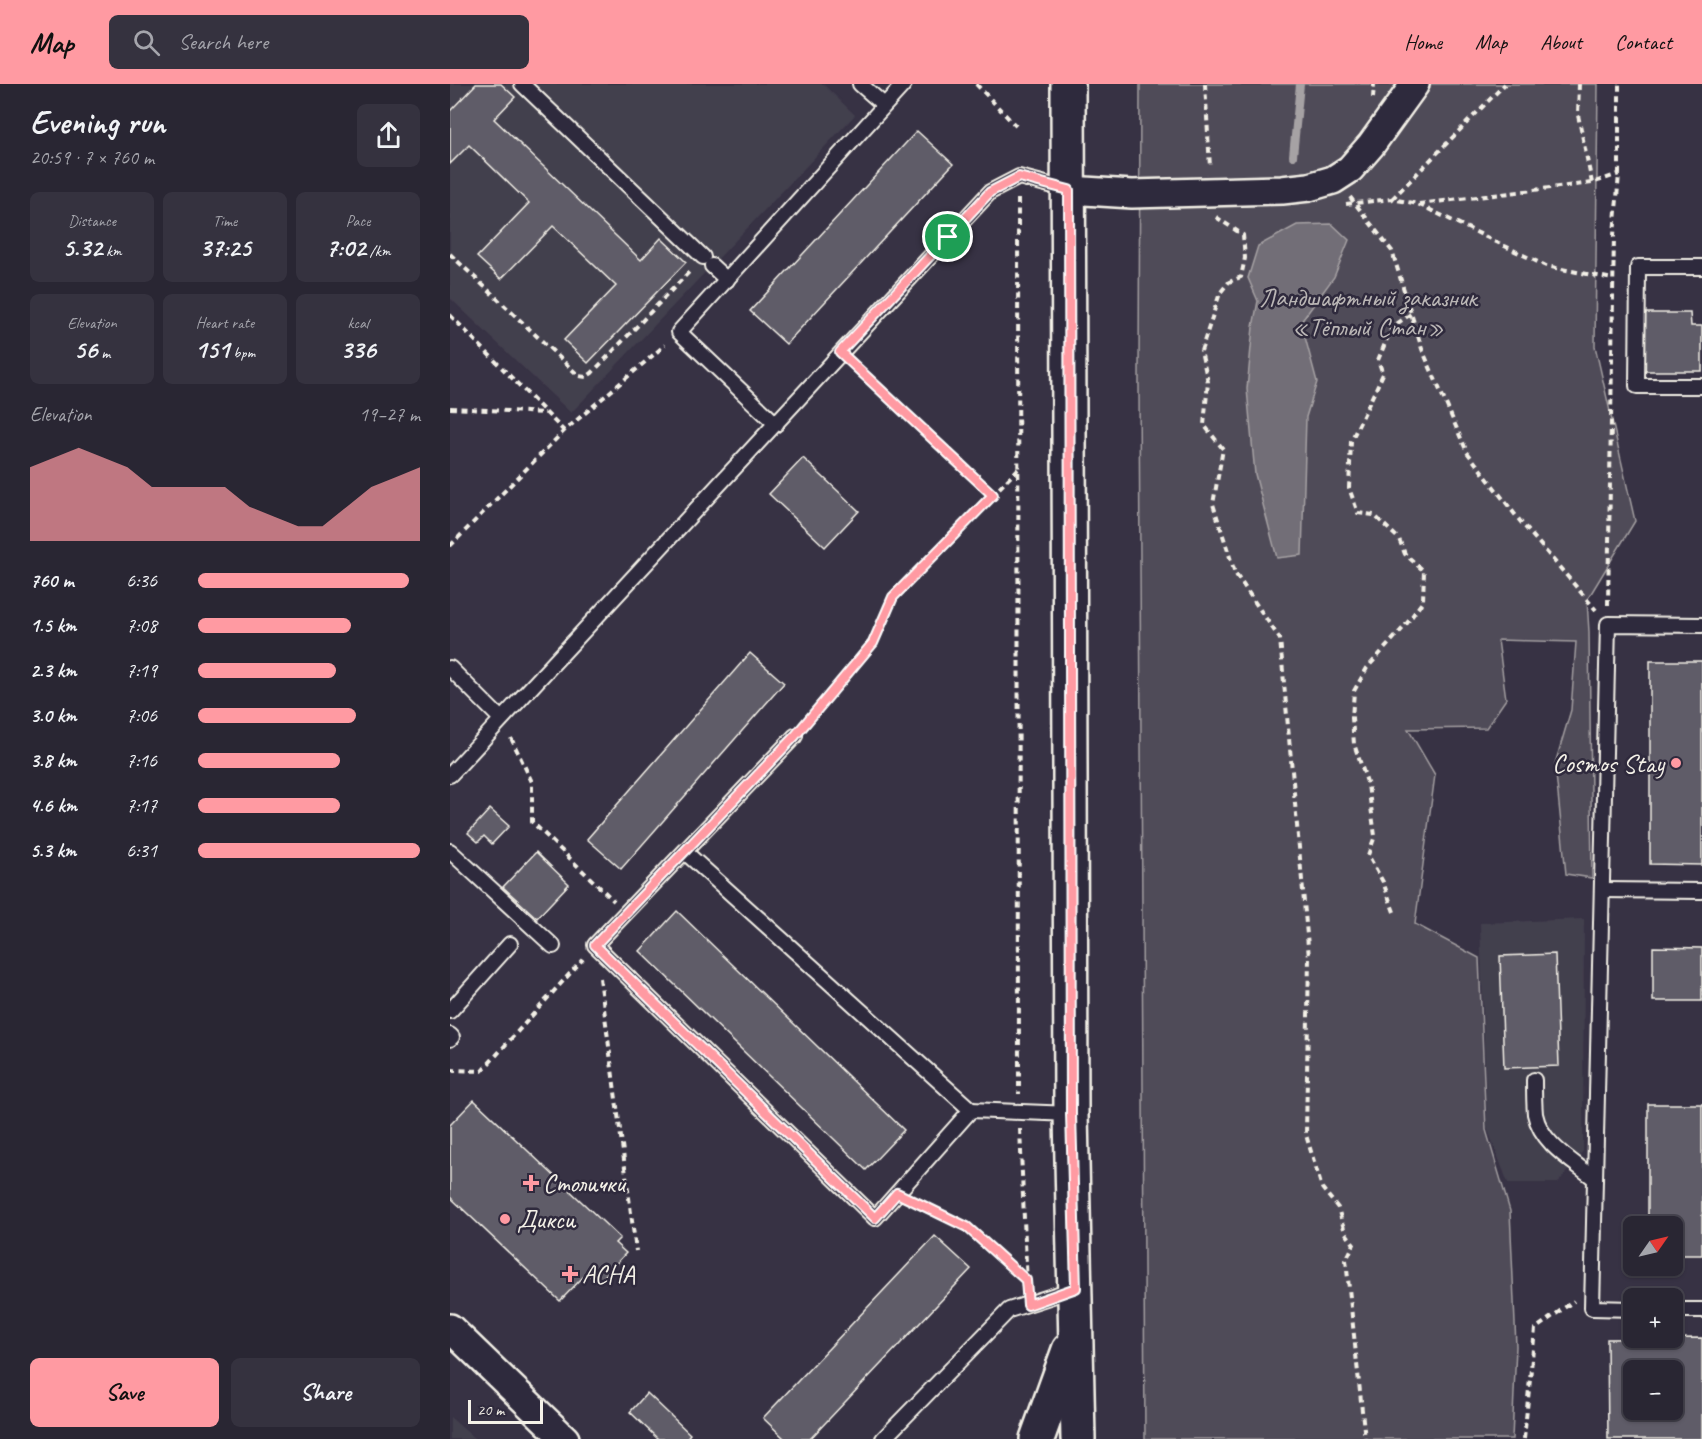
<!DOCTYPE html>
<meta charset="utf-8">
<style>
:root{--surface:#292633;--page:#35323f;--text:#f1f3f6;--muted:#a5a5ac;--line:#45434e;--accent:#ff9aa2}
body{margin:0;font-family:Caveat,sans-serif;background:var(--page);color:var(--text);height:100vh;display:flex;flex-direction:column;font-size:22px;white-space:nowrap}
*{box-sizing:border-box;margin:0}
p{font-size:20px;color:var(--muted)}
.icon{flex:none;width:33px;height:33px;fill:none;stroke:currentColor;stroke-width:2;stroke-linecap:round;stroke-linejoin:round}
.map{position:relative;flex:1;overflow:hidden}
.sheet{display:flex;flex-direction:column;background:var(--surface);width:450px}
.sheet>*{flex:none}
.needle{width:39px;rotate:56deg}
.controls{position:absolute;left:1173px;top:1132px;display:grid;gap:12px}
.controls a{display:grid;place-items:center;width:60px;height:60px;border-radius:9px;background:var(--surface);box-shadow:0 2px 4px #0004,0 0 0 2px var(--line);font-size:30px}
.scale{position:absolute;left:18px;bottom:15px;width:75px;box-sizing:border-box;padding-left:6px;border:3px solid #f4f1e8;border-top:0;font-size:16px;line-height:21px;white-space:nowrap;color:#f4f1e8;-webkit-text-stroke:4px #2f2a3d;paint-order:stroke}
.pin{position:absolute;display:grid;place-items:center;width:51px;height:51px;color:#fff;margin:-26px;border:3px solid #fff;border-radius:50%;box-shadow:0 2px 6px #0007}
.round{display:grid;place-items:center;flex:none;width:63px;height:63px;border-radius:9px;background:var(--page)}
.headline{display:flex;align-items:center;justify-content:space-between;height:102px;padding:0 30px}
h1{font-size:33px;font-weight:800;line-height:45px}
.figures{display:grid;grid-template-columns:repeat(3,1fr);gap:9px;height:102px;padding:6px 30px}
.figures div{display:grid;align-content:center;border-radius:9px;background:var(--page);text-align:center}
.figures b{font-size:26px;font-weight:800}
.figures small{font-size:16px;font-weight:400}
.figures p{font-size:16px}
.chart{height:168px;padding:12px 30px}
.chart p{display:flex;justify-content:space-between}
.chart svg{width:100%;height:108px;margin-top:6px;fill:var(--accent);opacity:.7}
.button{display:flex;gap:12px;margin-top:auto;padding:12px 30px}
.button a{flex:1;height:69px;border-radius:9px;background:var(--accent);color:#111;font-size:24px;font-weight:800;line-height:69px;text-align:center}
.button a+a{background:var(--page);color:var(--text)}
ul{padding:0 30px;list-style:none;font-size:20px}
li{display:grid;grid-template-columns:96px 72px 1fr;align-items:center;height:45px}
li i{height:15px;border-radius:8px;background:var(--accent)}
header{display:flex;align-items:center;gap:36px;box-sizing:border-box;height:84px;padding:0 30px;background:var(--accent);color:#111}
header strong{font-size:28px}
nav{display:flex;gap:33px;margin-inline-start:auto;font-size:21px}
.search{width:420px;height:54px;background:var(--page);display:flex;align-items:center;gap:15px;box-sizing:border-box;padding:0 21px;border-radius:9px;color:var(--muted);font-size:22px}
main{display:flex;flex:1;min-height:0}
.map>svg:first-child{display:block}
.built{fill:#433f4e}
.green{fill:#504b59;stroke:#a29ea0;stroke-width:1.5}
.water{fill:#726e77;stroke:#a6a2a4;stroke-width:1.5}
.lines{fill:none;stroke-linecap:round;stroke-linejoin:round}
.stream{stroke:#a6a2a4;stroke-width:8}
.building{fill:#5f5c67;stroke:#f4f1e8;stroke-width:1.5;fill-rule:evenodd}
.service-casing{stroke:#f4f1e8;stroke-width:18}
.minor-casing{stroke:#f4f1e8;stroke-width:32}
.tertiary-casing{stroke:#f4f1e8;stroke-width:38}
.path{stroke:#f4f1e8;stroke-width:4;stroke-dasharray:6 4.5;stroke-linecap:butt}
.service{stroke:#2f2a3d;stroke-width:14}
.minor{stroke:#2f2a3d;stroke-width:27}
.tertiary{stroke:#2f2a3d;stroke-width:33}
.route-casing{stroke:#fff;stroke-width:12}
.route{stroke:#ff9aa2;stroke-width:8}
.poi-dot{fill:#ff9aa2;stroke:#2f2a3d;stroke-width:2}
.labels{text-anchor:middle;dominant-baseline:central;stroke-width:5;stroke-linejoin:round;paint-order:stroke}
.park-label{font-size:26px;fill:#bbb7b6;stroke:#2f2a3d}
.poi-label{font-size:26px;fill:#f4f1e8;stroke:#2f2a3d;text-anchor:start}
</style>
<header>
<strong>Map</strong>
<div class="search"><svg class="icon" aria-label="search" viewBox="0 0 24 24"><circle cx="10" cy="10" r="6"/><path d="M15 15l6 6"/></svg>Search here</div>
<nav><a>Home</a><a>Map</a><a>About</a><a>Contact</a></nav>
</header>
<main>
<section class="sheet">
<div class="headline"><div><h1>Evening run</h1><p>20:59 · 7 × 760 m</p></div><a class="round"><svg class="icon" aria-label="share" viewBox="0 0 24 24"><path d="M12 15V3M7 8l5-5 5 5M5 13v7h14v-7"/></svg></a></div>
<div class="figures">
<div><p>Distance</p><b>5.32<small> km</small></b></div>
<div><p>Time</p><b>37:25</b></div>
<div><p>Pace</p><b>7:02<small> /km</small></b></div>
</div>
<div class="figures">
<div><p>Elevation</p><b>56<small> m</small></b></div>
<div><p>Heart rate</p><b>151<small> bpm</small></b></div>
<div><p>kcal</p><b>336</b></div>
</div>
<div class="chart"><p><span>Elevation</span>19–27 m</p>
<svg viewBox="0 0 160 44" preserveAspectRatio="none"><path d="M0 44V14L10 10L20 6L30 10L40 14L50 22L60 22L70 22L80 22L90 30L100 34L110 38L120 38L130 30L140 22L150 18L160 14V44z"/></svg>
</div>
<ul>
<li><b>760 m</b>6:36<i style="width:95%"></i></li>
<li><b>1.5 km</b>7:08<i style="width:69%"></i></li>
<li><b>2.3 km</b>7:19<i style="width:62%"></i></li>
<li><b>3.0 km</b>7:06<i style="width:71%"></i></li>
<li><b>3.8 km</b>7:16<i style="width:64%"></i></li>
<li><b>4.6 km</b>7:17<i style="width:64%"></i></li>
<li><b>5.3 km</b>6:31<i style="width:100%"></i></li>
</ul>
<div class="button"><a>Save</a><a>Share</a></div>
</section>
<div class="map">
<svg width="1252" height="1355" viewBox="0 0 1252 1355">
<rect width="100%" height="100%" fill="#373244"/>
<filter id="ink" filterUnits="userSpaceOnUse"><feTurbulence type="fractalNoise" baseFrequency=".0167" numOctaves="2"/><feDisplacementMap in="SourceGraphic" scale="12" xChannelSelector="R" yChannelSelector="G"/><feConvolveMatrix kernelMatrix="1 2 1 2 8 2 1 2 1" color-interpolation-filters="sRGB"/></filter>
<g filter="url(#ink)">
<g class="built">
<path d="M0 0H373L405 31 121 329 0 214Z"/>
<path d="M1134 835 1133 1067 1108 1099H1058L1037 1044 1030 839Z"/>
<path d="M0 1333 25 1355H0Z"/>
</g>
<path class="green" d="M690 0H1148L1145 262 1185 437 1137 516 1139 548 1142 794 1116 790 1105 680 1121 626 1126 558 1048 556 1056 615 1036 644 958 645 985 691 965 840 1029 874 1036 1046 1060 1127 1066 1262 1062 1355H695L689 302Z"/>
<path class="water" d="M882 140 899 156 884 193 851 238 867 298 856 333 852 471 827 474 805 390 797 305 803 243 808 217 798 194 808 162 847 141Z"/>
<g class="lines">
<path class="stream" d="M843 72 850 0"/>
</g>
<g class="building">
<path d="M26 0H51L65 13 44 35 191 176 211 154 236 178 138 279 114 256 166 202 103 142 51 195 27 173 79 119 19 61 0 80V27Z"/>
<path d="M467 47 503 80 336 260 300 227Z"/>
<path d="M1193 229H1240L1241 242H1252V287H1194Z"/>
<path d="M353 374 409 427 375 463 319 410Z"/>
<path d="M300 569 334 599 171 785 137 755Z"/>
<path d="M1200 577H1252V781L1200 780Z"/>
<path d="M40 725 59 742 42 760 34 752 28 758 18 749Z"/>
<path d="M86 768 119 800 87 834 53 803Z"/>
<path d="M227 827 454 1046 416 1086 190 867Z"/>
<path d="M1203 863 1252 864V917H1203Z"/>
<path d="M1105 870 1109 982 1054 984 1050 872Z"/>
<path d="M24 1016 170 1154 165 1159 176 1169 148 1199 137 1189 110 1217 0 1113V1041Z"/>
<path d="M1198 1020H1252V1171H1222V1143H1198Z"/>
<path d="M485 1152 521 1185 360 1355H335L313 1334Z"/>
<path d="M1252 1254V1355H1158L1157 1255ZM1184 1287H1222V1326H1184Z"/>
<path d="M197 1309 240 1350 236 1355H208L180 1328Z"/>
</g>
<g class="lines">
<defs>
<g id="service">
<path d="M72 0 253 173"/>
<path d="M410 0 434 21"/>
<path d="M262 182 277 196"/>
<path d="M1252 183H1188L1187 302H1252"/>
<path d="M326 340 229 248 454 0"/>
<path d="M0 584 51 635"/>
<path d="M0 691 540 108 569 93 619 106"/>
<path d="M0 767 103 862"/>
<path d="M235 768 521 1026 425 1134 145 861 345 652"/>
<path d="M1152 806 1252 807"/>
<path d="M0 927 60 860"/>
<path d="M0 951 2 953 0 955"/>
<path d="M1084 996C1084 1007 1084 1019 1085 1030 1091 1060 1123 1077 1145 1095"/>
<path d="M521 1026 621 1030"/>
<path d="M1184 1225 1142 1224 1158 540 1252 541"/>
<path d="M1222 1226H1252"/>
<path d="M433 1355 559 1226 624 1205"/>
</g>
<g id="minor">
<path d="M619 106 682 110 832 106 859 103 883 96 900 85 921 61 965 0"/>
<path d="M0 1244 115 1355"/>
</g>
<g id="tertiary">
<path d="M618 0 621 1030 628 1355"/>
<path d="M587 1355 619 1266"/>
</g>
</defs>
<use href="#service" class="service-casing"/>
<use href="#minor" class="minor-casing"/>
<use href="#tertiary" class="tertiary-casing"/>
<g class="path">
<path d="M526 0 566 42"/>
<path d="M755 0 760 83"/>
<path d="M1129 0 1128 31 1142 99"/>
<path d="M923 14 924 0"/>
<path d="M900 113 942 167 972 265 1017 368 1070 437 1146 526"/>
<path d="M568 115 569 1010"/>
<path d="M942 115 1055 0"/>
<path d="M896 120 942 115 968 120 1096 182 1163 195"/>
<path d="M969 120 1142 99 1169 90"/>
<path d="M766 133 793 151 795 174 791 193 779 198 770 209 751 267 758 298 754 341 773 365 763 420 785 489 830 555 859 873 856 1051 872 1104 888 1124 895 1148 904 1160 896 1176 915 1355"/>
<path d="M0 170 129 292 136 293 142 289 240 187"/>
<path d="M0 231 114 347"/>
<path d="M404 281 543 411"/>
<path d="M0 324 95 329"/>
<path d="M0 462 114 347 215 261"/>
<path d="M1158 521 1164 151 1169 90V0"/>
<path d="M357 637 423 559 443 513 568 385"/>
<path d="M61 654 82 698V738L164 817"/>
<path d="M944 828 933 798 918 771 925 752 918 701 904 660 902 634 904 607 917 584 955 542 973 517 974 487 955 470 949 455 924 431 908 429 899 404 901 357 933 290 928 276 942 243 961 230"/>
<path d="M150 894 186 1167"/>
<path d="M0 986 32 987 133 875"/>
<path d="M570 1045 577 1202"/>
<path d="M466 1118 517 1143 576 1196"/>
<path d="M1074 1355 1085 1245 1124 1217"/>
</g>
<use href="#service" class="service"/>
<use href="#minor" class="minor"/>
<use href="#tertiary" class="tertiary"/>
</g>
</g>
<g class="lines" filter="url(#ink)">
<defs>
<path id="route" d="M569 93 619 106 621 1030 626 1204 578 1221 576 1196 517 1143 447 1109 425 1134 145 861 345 652 423 559 443 513 543 411 390 268 540 108Z"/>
</defs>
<use href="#route" class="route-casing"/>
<use href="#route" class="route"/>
</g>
<g class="poi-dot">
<circle cx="1226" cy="679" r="6"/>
<path d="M78 1090h6v6h6v6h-6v6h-6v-6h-6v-6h6z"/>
<circle cx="55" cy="1135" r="6"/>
<path d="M117 1181h6v6h6v6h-6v6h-6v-6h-6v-6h6z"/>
</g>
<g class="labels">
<g class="park-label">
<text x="918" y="213">Ландшафтный заказник<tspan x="918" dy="30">«Тёплый Стан»</tspan></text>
</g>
<g class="poi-label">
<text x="1214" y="679" text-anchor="end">Cosmos Stay</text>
<text x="93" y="1099">Столички</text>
<text x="67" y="1135">Дикси</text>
<text x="132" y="1190">АСНА</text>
</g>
</g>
</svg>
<div class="controls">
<a><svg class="needle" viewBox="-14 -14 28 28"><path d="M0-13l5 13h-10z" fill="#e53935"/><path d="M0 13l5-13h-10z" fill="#a5a5ac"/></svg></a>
<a>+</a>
<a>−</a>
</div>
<div class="scale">20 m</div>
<div class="pin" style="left:498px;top:153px;background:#1e9e55"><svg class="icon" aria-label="arrive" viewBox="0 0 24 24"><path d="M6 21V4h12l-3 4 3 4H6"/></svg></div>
</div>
</main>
